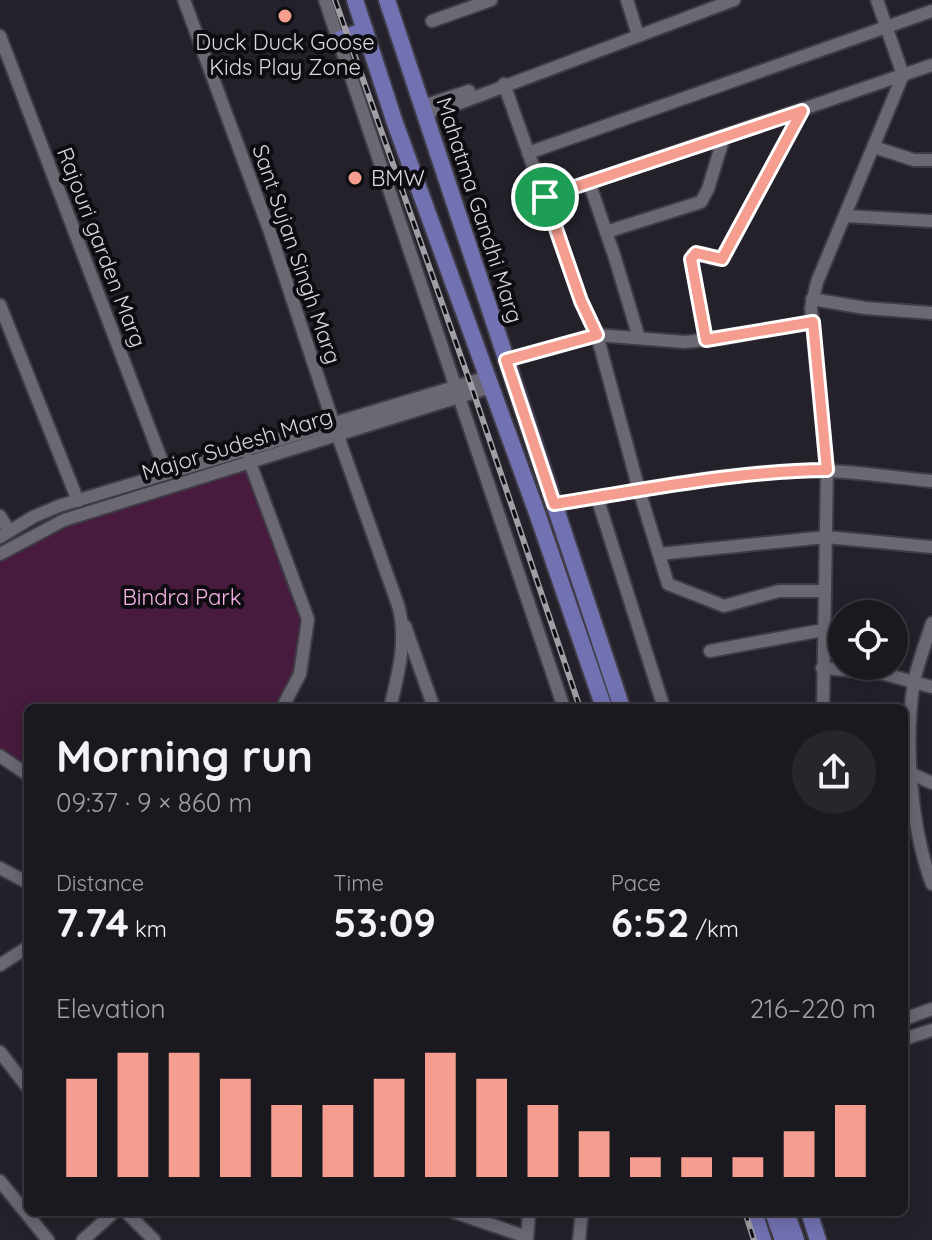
<!DOCTYPE html>
<meta charset="utf-8">
<style>
:root{--surface:#1b1920;--page:#28262d;--text:#f1f3f6;--muted:#a0a0a5;--line:#39383e;--accent:#f59d8e}
body{margin:0;font-family:Quicksand,sans-serif;background:var(--page);color:var(--text);height:100vh;display:flex;flex-direction:column;font-size:30px;white-space:nowrap}
*{box-sizing:border-box;margin:0}
p{font-size:26px;color:var(--muted)}
.icon{flex:none;width:44px;height:44px;fill:none;stroke:currentColor;stroke-width:2;stroke-linecap:round;stroke-linejoin:round}
.map{position:relative;flex:1;overflow:hidden}
.drawer{position:absolute;left:24px;top:704px;width:884px;height:512px;display:flex;flex-direction:column;background:var(--surface);border-radius:12px;box-shadow:0 4px 20px #0003,0 0 0 2px var(--line)}
.drawer>*{flex:none}
.tools{position:absolute;left:828px;top:600px;display:grid;gap:16px}
.tools a{display:grid;place-items:center;width:80px;height:80px;border-radius:50%;background:var(--surface);box-shadow:0 4px 20px #0003,0 0 0 2px var(--line);font-size:40px}
.pin{position:absolute;display:grid;place-items:center;width:68px;height:68px;color:#fff;margin:-34px;border:4px solid #fff;border-radius:50%;box-shadow:0 2px 8px #0007}
.round{display:grid;place-items:center;flex:none;width:84px;height:84px;border-radius:42px;background:var(--page)}
.overview{display:flex;align-items:center;justify-content:space-between;height:136px;padding:0 32px}
h1{font-size:44px;font-weight:700;line-height:60px}
.figures{display:grid;grid-template-columns:repeat(3,1fr);gap:12px;height:136px;padding:8px 32px}
.figures div{display:grid;align-content:center}
.figures b{font-size:40px;font-weight:700}
.figures small{font-size:22px;font-weight:400}
.figures p{font-size:22px}
.chart{height:224px;padding:16px 32px}
.chart p{display:flex;justify-content:space-between}
.chart svg{width:100%;height:144px;margin-top:8px;stroke:var(--accent);stroke-width:6}
.map>svg:first-child{display:block}
.green{fill:#471a3e}
.lines{fill:none;stroke-linecap:round;stroke-linejoin:round}
.minor-casing{stroke:#3f3c45;stroke-width:16}
.major-casing{stroke:#3f3c45;stroke-width:20}
.minor{stroke:#6b6773;stroke-width:12}
.major{stroke:#7271b2;stroke-width:16}
.rail-casing{stroke:#a19fa6;stroke-width:6}
.rail{stroke:#0d0c10;stroke-width:3;stroke-dasharray:9;stroke-linecap:butt}
.route-casing{stroke:#fff;stroke-width:16}
.route{stroke:#f59d8e;stroke-width:10}
.poi-dot{fill:#f59d8e;stroke:#0d0c10;stroke-width:3}
.labels{text-anchor:middle;dominant-baseline:central;stroke-width:8;stroke-linejoin:round;paint-order:stroke}
.poi-label{font-size:22px;fill:#dad8df;stroke:#0d0c10}
.street-label{font-size:22px;fill:#dad8df;stroke:#0d0c10}
.park-label{font-size:22px;fill:#fbb5ea;stroke:#0d0c10}
</style>
<div class="map">
<svg width="932" height="1240" viewBox="0 0 932 1240">
<rect width="100%" height="100%" fill="#24212b"/>
<path class="green" d="M249 460 308 619 300 674 282 708H28V775L0 756V555L52 524Z"/>
<g class="lines">
<defs>
<g id="minor">
<path d="M184 0 270 232 333 422 398 605C408 639 398 675 390 708"/>
<path d="M325 0 564 708"/>
<path d="M627 0 638 35"/>
<path d="M432 21 491 0"/>
<path d="M0 36 166 472"/>
<path d="M504 84 581 301 597 335 639 490 668 584 724 606 779 591H824"/>
<path d="M429 104 469 91"/>
<path d="M424 113 452 106 734 0"/>
<path d="M874 147 914 160H932"/>
<path d="M528 153 932 11"/>
<path d="M589 182 615 258 639 338"/>
<path d="M545 197 932 65"/>
<path d="M846 216 932 221"/>
<path d="M606 232 701 202 708 189 724 137"/>
<path d="M812 299 865 308 932 313"/>
<path d="M0 305 78 501"/>
<path d="M706 340 692 265 693 255C702 249 711 261 722 259L802 111"/>
<path d="M506 360 597 335 685 342 724 338 813 322"/>
<path d="M249 460 308 619 300 674 282 708"/>
<path d="M597 497 664 708"/>
<path d="M554 504C635 492 716 473 797 471 842 469 887 477 932 481"/>
<path d="M0 516 9 531"/>
<path d="M0 537 33 517 59 506 488 377"/>
<path d="M0 554 64 520 491 387"/>
<path d="M659 554 826 537 932 547"/>
<path d="M932 623C926 642 918 662 914 682 904 741 911 829 932 884"/>
<path d="M405 626 434 708"/>
<path d="M710 651 823 630"/>
<path d="M822 668 881 673 932 687"/>
<path d="M823 708 827 470 811 308 817 282 903 75 877 0"/>
<path d="M0 756 28 775"/>
<path d="M912 774 932 783"/>
<path d="M0 868 28 883"/>
<path d="M0 965 28 947"/>
<path d="M904 1019 932 1009"/>
<path d="M904 1039 932 1030"/>
<path d="M0 1052 28 1088"/>
<path d="M0 1181 48 1240"/>
<path d="M126 1212 154 1240"/>
<path d="M454 1212 527 1237"/>
<path d="M83 1240 114 1212"/>
<path d="M527 1240 529 1212"/>
<path d="M579 1240 582 1212"/>
</g>
<g id="major">
<path d="M355 0 395 123 537 513 604 708"/>
<path d="M387 0 622 708"/>
<path d="M338 40 365 30"/>
<path d="M754 1212 763 1240"/>
<path d="M773 1212 783 1240"/>
<path d="M786 1212 796 1240"/>
<path d="M809 1212 818 1240"/>
</g>
</defs>
<use href="#minor" class="minor-casing"/>
<use href="#major" class="major-casing"/>
<use href="#minor" class="minor"/>
<use href="#major" class="major"/>
<defs>
<g id="rail">
<path d="M335 0 472 388 580 708"/>
<path d="M745 1212 754 1240"/>
</g>
</defs>
<use href="#rail" class="rail-casing"/>
<use href="#rail" class="rail"/>
</g>
<g class="lines">
<defs>
<path id="route" d="M802 111 722 259 696 253 691 259 706 340 813 322 827 470C735 471 645 490 554 504L506 360 597 335 581 301 545 197Z"/>
</defs>
<use href="#route" class="route-casing"/>
<use href="#route" class="route"/>
</g>
<g class="poi-dot">
<circle cx="285" cy="16" r="8"/>
<circle cx="355" cy="178" r="8"/>
</g>
<g class="labels">
<g class="poi-label">
<text x="285" y="42">Duck Duck Goose<tspan x="285" dy="25">Kids Play Zone</tspan></text>
<text x="371" y="178" text-anchor="start">BMW</text>
</g>
<g class="street-label">
<text transform="translate(480 210) rotate(72)">Mahatma Gandhi Marg</text>
<text transform="translate(102 247) rotate(69)">Rajouri garden Marg</text>
<text transform="translate(297 254) rotate(71)">Sant Sujan Singh Marg</text>
<text transform="translate(237 444) rotate(-17)">Major Sudesh Marg</text>
</g>
<g class="park-label">
<text x="182" y="597">Bindra Park</text>
</g>
</g>
</svg>
<div class="tools">
<a><svg class="icon" aria-label="locate" viewBox="0 0 24 24"><circle cx="12" cy="12" r="6"/><path d="M12 2v4M12 18v4M2 12h4M18 12h4"/></svg></a>
</div>
<div class="pin" style="left:545px;top:197px;background:#1e9e55"><svg class="icon" aria-label="arrive" viewBox="0 0 24 24"><path d="M6 21V4h12l-3 4 3 4H6"/></svg></div>
<section class="drawer">
<div class="overview"><div><h1>Morning run</h1><p>09:37 · 9 × 860 m</p></div><a class="round"><svg class="icon" aria-label="share" viewBox="0 0 24 24"><path d="M12 15V3M7 8l5-5 5 5M5 13v7h14v-7"/></svg></a></div>
<div class="figures">
<div><p>Distance</p><b>7.74<small> km</small></b></div>
<div><p>Time</p><b>53:09</b></div>
<div><p>Pace</p><b>6:52<small> /km</small></b></div>
</div>
<div class="chart"><p><span>Elevation</span>216–220 m</p>
<svg viewBox="0 0 160 44" preserveAspectRatio="none"><path d="M5 44V14M15 44V6M25 44V6M35 44V14M45 44V22M55 44V22M65 44V14M75 44V6M85 44V14M95 44V22M105 44V30M115 44V38M125 44V38M135 44V38M145 44V30M155 44V22"/></svg>
</div>
</section>
</div>
